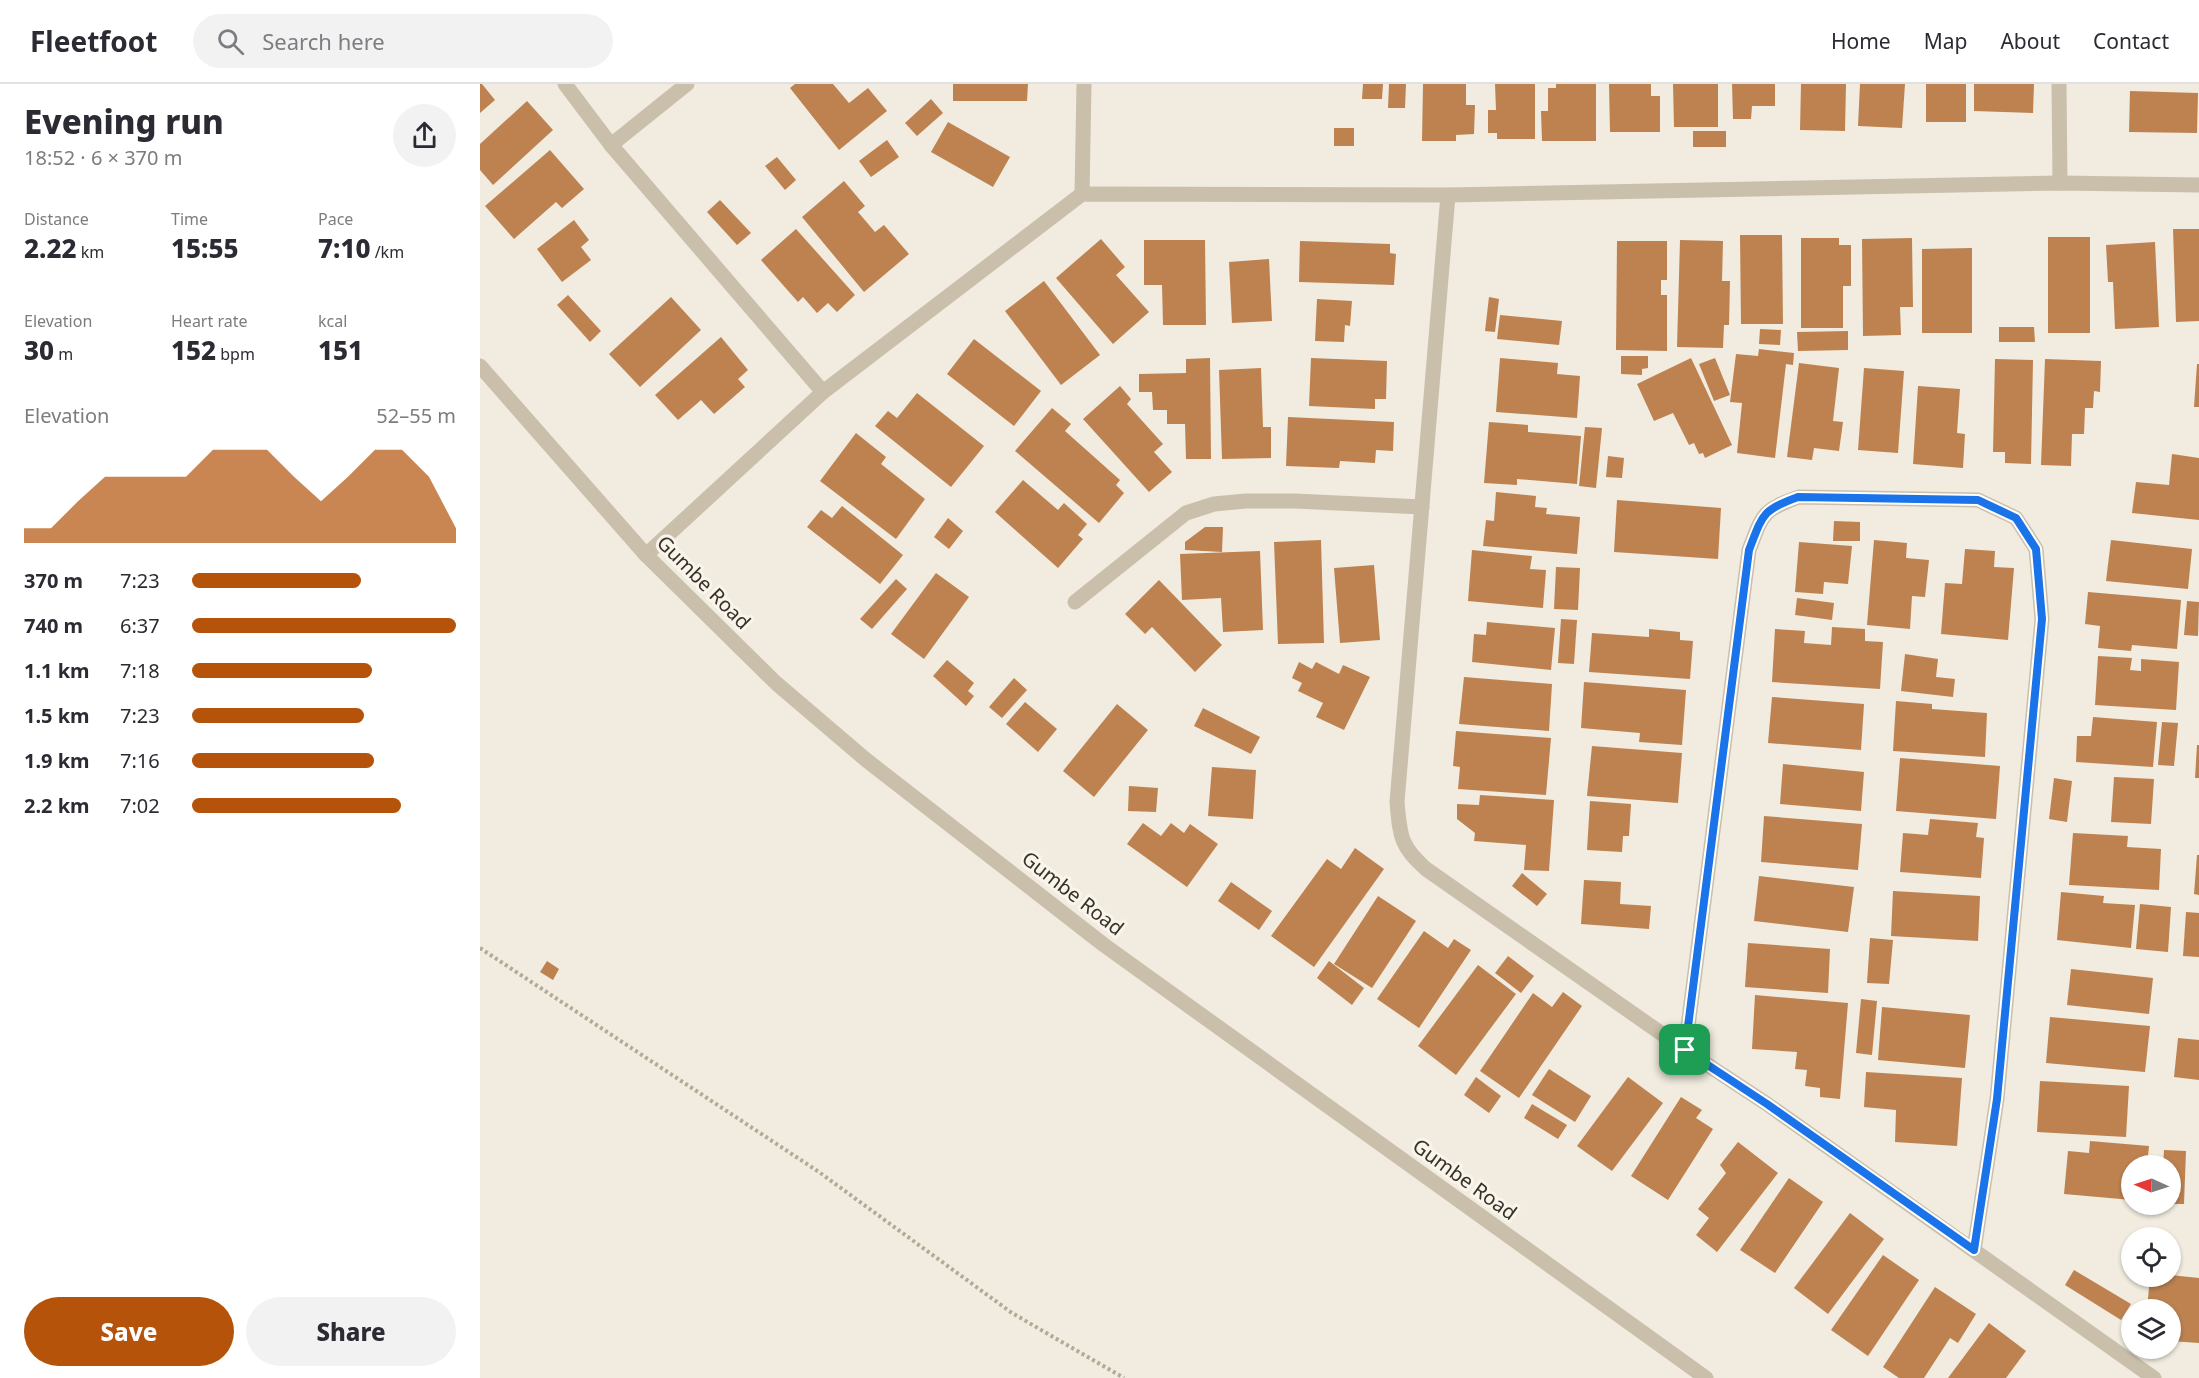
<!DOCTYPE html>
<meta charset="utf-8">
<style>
:root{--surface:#fff;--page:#f2f2f3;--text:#2b2b33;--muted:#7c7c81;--line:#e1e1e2;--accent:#b45309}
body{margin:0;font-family:"Noto Sans",sans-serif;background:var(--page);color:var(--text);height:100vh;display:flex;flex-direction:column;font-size:22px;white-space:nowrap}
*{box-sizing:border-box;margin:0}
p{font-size:20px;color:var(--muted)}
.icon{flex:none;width:33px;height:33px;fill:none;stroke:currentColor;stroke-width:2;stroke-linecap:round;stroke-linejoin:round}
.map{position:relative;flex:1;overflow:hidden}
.side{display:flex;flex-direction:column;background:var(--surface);width:480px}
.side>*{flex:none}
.needle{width:39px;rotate:273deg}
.fabs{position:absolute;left:1641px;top:1071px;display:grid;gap:12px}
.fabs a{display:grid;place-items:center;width:60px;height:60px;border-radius:50%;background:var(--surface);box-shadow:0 2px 4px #0004;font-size:30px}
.pin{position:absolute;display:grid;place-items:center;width:51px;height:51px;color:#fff;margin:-26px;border-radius:12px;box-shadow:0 3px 9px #0006}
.round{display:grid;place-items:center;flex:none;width:63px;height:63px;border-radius:32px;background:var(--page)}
.summary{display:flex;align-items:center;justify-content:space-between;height:102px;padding:0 24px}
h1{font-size:33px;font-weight:800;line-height:45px}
.metrics{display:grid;grid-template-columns:repeat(3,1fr);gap:9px;height:102px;padding:6px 24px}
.metrics div{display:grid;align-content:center}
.metrics b{font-size:26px;font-weight:800}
.metrics small{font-size:16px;font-weight:400}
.metrics p{font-size:16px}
.chart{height:168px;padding:12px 24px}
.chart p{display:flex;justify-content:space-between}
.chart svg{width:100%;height:108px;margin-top:6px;fill:var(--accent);opacity:.7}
.button{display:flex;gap:12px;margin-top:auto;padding:12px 24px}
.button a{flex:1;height:69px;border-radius:36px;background:var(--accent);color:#fff;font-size:24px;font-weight:800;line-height:69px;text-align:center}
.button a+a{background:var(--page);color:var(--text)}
ul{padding:0 24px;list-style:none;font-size:20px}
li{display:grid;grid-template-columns:96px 72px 1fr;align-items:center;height:45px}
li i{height:15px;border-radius:8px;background:var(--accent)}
header{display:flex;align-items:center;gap:36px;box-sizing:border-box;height:84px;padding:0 30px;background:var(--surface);border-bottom:2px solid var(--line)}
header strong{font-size:28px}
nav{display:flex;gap:33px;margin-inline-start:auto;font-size:21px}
.search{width:420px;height:54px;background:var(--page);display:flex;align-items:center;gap:15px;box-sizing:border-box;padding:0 21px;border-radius:33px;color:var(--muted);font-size:22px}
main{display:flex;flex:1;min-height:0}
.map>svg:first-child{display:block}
.building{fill:#bd8250}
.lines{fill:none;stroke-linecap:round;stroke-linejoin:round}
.path{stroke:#b4a995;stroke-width:4;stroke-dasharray:3 3;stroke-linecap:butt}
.minor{stroke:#c9bfab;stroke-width:15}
.tertiary{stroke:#c9bfab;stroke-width:15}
.route-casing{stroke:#fff;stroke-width:12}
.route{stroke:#1a73e8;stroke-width:8}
.labels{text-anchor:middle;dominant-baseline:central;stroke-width:6;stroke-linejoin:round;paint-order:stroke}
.street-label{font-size:20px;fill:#37312a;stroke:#f9f5eb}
</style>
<header>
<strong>Fleetfoot</strong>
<div class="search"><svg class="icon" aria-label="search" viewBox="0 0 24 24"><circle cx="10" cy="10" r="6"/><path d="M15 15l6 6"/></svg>Search here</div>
<nav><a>Home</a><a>Map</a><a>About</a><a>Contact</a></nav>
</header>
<main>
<section class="side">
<div class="summary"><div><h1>Evening run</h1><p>18:52 · 6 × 370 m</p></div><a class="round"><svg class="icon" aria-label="share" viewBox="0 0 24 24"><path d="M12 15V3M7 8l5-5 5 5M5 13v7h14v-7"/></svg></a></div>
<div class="metrics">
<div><p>Distance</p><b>2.22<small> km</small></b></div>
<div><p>Time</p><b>15:55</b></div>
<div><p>Pace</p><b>7:10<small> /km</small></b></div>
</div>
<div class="metrics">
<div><p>Elevation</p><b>30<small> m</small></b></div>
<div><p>Heart rate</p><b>152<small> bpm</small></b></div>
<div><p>kcal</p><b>151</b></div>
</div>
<div class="chart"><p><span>Elevation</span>52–55 m</p>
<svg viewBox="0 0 160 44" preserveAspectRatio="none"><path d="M0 44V38L10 38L20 27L30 17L40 17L50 17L60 17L70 6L80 6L90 6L100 17L110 27L120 17L130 6L140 6L150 17L160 38V44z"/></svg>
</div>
<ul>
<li><b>370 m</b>7:23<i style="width:64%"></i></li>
<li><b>740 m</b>6:37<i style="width:100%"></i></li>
<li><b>1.1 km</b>7:18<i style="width:68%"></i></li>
<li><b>1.5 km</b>7:23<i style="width:65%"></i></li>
<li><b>1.9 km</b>7:16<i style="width:69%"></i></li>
<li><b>2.2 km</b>7:02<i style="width:79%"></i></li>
</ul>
<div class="button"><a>Save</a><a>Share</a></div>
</section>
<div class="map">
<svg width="1719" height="1294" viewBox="0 0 1719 1294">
<rect width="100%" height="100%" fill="#f1ecdf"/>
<g class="building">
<path d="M0 0H2L15 16 0 29Z"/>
<path d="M315 0H353L369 19 388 4 407 27 359 66 310 4Z"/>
<path d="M473 0H548L547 17H473Z"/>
<path d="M883 0H903L902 15H882Z"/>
<path d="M909 0H926L925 24H908Z"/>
<path d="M943 0H986V21H995L994 50 976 51V57H942Z"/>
<path d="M1015 0H1055V55H1017V49H1008V26H1016Z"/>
<path d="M1076 0H1116V57H1062L1061 27H1068V4H1076Z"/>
<path d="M1129 0H1171V12H1180V48H1130Z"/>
<path d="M1193 0H1238V43H1194Z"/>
<path d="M1252 0H1295V22H1272L1271 35H1253Z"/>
<path d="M1321 0H1366L1365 47 1320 46Z"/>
<path d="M1380 0H1425L1422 44 1378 42Z"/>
<rect x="1446" y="0" width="40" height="38"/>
<path d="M1494 0H1554L1553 29 1494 27Z"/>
<path d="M1650 7 1718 9 1717 49 1649 48Z"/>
<path d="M451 15 463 29 437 52 425 39Z"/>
<path d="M47 17 73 46 13 101 0 86V60Z"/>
<path d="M468 38 530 73 513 103 451 68Z"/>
<rect x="854" y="44" width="20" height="18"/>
<rect x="1213" y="47" width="33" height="16"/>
<path d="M407 56 419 73 391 93 379 77Z"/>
<path d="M70 66 104 105 82 124 76 118 34 155 5 122Z"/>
<path d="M297 73 316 96 305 106 285 82Z"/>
<path d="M364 97 385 122 378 128 395 148 404 141 429 170 384 208 322 133Z"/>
<path d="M240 116 271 149 257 161 227 128Z"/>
<path d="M94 136 109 156 101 163 111 176 82 198 57 165Z"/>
<path d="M316 145 375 211 357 228 348 219 337 229 323 213 318 218 281 176Z"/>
<path d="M1693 145H1719V237L1696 238Z"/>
<path d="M1260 151H1302L1303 240H1261Z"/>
<rect x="1568" y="153" width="42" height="96"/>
<path d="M1321 154H1359V161H1371V202H1363V244H1321Z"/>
<path d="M1432 154 1433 223H1420L1421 251 1383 252 1382 155Z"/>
<path d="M621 155 645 183 636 191 669 228 633 260 576 194Z"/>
<path d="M664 156H725L726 241H683L682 201H664Z"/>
<path d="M1200 156 1243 157 1242 197H1250L1249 241H1244L1243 264 1197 263Z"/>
<path d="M820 157 910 160V169L916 170 914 201 819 198Z"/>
<path d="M1137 157H1187V196H1181V211H1187V267L1136 266Z"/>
<path d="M1675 158 1679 243 1635 245 1633 198H1628L1626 161Z"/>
<path d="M1492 164V249H1442V165Z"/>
<path d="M789 175 792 237 752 239 749 178Z"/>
<path d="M564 197 620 271 581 301 525 227Z"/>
<path d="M88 211 121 247 110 258 77 221Z"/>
<path d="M191 213 221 246 160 303 129 270Z"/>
<path d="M1009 213 1019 215 1015 248 1005 247Z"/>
<path d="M837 215 872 217 870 242 865 241 864 258 835 257Z"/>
<path d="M1020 231 1082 237 1079 261 1017 255Z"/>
<path d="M1519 243H1554L1555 258H1519Z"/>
<path d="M1280 245 1301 246 1300 261 1279 260Z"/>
<path d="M1368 247V266L1318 267 1317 248Z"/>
<path d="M241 253 268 286 258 295 265 303 234 330 221 316 198 336 175 311Z"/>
<path d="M494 255 561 307 534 342 467 290Z"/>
<path d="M1279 265 1314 269 1313 281 1306 280 1295 374 1257 369 1262 319 1250 318 1256 270 1278 272Z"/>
<path d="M1141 272H1168V284L1162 285V291L1141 290Z"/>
<path d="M730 274 731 375H706L705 340H687V326H673L672 308H659V290L706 289V275Z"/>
<path d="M831 274 907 277 906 315H895V325L829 322Z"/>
<path d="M1020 274 1078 279 1077 290 1100 292 1097 334 1016 328Z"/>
<path d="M1211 274 1252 361 1225 374 1223 369 1219 370 1214 359 1209 361 1193 329 1174 337 1157 300Z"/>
<path d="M1235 274 1250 311 1234 317 1219 280Z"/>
<path d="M1515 275 1553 276 1551 380 1525 379V368H1513Z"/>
<path d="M1565 275 1621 277 1620 308 1614 307 1613 324H1605L1604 350H1592L1591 382 1561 381Z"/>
<path d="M1319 279 1359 284 1353 337 1363 338 1359 367 1334 364 1332 376 1307 373Z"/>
<path d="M1717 280H1719V323H1714Z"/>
<path d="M781 284 783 343H791V374L742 375 739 286Z"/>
<path d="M1384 284 1424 287 1418 369 1378 366Z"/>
<path d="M640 302 651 315 647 320 683 360 674 368 692 388 669 408 603 335Z"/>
<path d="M1438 302 1480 305 1477 349 1485 350 1483 384 1433 380Z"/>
<path d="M437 309 504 362 471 403 395 342 408 327 417 334Z"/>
<path d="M572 324 591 340 585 347 640 396 636 401 644 409 619 439 535 367Z"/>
<path d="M808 333 914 338 913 367 896 366 895 379 860 377 859 384 806 382Z"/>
<path d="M1009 338 1048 341V348L1101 352 1097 400 1037 395V401L1004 399Z"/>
<path d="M1105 343 1122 344 1116 404 1099 402Z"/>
<path d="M376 349 406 373 401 380 445 415 416 455 340 397Z"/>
<path d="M1692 370 1719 374V436L1652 429 1656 398 1689 401Z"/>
<path d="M1128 372 1144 374 1142 394 1126 393Z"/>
<path d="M543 396 578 426 584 419 607 440 598 451 603 455 578 484 515 428Z"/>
<path d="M1016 408 1056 412 1055 423 1067 424 1066 430 1100 433 1097 470 1003 462 1006 436 1014 437Z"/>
<path d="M1137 416 1241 424 1238 475 1134 468Z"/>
<path d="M362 422 423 471 400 500 327 443 341 426 352 434Z"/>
<path d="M468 434 483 447 469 465 454 453Z"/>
<path d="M1354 437 1380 438V457H1353Z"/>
<path d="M725 443H743L742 468 705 466V458Z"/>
<path d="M841 456 844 559 798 560 794 458Z"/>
<path d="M1394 456 1427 459 1426 474 1449 476 1445 513 1432 512 1430 545 1387 541Z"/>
<path d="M1631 456 1712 465 1708 505 1626 497Z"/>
<path d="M1319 458 1372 462 1368 500 1344 498 1343 510 1315 508Z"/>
<path d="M1485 465 1515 467 1514 483 1534 484 1528 556 1461 550 1465 499 1482 500Z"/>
<path d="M992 466 1052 472 1050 485 1066 486 1063 524 988 517Z"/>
<path d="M780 467 783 546 743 548 741 514 702 516 700 470Z"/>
<path d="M894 481 900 556 860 559 854 484Z"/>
<path d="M1076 483 1100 484 1098 526 1074 525Z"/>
<path d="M456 489 489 513 444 575 411 550Z"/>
<path d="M416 495 427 505 392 545 380 535Z"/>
<path d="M679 496 742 561 715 588 672 543 665 550 645 530Z"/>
<path d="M1608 508 1701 516 1697 565 1652 561 1651 567 1618 564 1620 542 1605 540Z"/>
<path d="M1317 514 1354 519 1352 536 1315 531Z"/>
<path d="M1707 517 1719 518 1718 552 1704 551Z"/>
<path d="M1081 535 1097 536 1094 580 1078 579Z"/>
<path d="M1007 538 1075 544 1071 586 992 578 994 550 1006 551Z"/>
<path d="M1352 543 1385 545V557L1403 558 1400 605 1292 598 1295 545 1325 547 1324 559 1351 561Z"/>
<path d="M1169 545 1200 548V556L1213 557 1210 595 1109 588 1112 549 1169 553Z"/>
<path d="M1425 570 1458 575 1456 593 1475 595 1473 613 1421 607Z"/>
<path d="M1618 572 1652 574 1650 586 1661 587V575L1699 578 1696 626 1615 621Z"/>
<path d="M467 576 494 599 488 607 494 612 486 622 453 592Z"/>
<path d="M819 578 832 585 836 578 859 590 863 581 890 593 864 646 836 633 843 619 818 607 822 599 812 594Z"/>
<path d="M984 593 1072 600 1069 647 979 640Z"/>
<path d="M534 594 547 606 522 634 509 623Z"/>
<path d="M1104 598 1206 606 1202 661 1159 658 1160 649 1101 644Z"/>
<path d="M1292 613 1384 620 1381 666 1288 659Z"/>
<path d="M1416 617 1452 620V625L1507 629 1505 673 1413 667Z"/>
<path d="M545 618 577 645 558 668 526 640Z"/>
<path d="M637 620 668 646 614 713 583 687Z"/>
<path d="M723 624 780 653 771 670 714 642Z"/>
<path d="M1613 633 1677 638 1673 683 1596 678 1597 652H1611Z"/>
<path d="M1682 638 1698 639 1694 682 1678 681Z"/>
<path d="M976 647 1071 654 1066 711 978 705 980 683 973 682Z"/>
<path d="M1717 661H1719V694H1715Z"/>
<path d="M1112 662 1202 669 1198 719 1107 712Z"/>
<path d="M1420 674 1520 682 1516 735 1416 727Z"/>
<path d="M1303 680 1384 688 1381 727 1300 720Z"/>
<path d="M732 683 776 686 773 735 728 732Z"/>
<path d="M1634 693 1674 695 1671 740 1631 738Z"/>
<path d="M1574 694 1592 697 1587 738 1569 735Z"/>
<path d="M649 702 678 704 676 728 648 727Z"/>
<path d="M1000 711 1074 716 1069 787 1044 786 1046 761 994 757 995 749 977 735V720L999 721Z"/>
<path d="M1110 717 1151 720 1149 752H1143L1142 768 1107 766Z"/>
<path d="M1284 732 1382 740 1378 786 1281 778Z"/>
<path d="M1450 735 1498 739 1496 753 1504 754 1501 794 1420 788 1423 749 1448 751Z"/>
<path d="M663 739 681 752 691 739 704 749 710 740 738 760 707 803 647 760Z"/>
<path d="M1593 749 1648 752 1647 763 1681 765 1679 806 1589 801Z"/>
<path d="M875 764 904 785 834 883 791 852 847 775 861 785Z"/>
<path d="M1717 771H1719V811L1714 810Z"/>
<path d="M1042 789 1067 810 1057 822 1032 802Z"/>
<path d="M1279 792 1374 803 1368 848 1274 837Z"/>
<path d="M1104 796 1141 798 1140 820 1171 822 1169 845 1101 840Z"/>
<path d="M751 798 792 827 779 846 738 817Z"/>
<path d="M1413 807 1500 812 1498 857 1411 852Z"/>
<path d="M1581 808 1624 812 1623 819 1655 821 1651 864 1577 856Z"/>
<path d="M898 812 936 837 892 904 854 880Z"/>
<path d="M1660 820 1691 823 1688 868 1656 865Z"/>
<path d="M1706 828 1719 829V873L1703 872Z"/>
<path d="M944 847 968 864 974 855 991 866 939 944 897 915Z"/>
<path d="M1390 854 1413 856 1409 900 1387 899Z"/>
<path d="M1268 859 1350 865 1348 909 1265 903Z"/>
<path d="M1028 872 1054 892 1041 909 1015 889Z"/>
<path d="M67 877 79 885 73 896 60 888Z"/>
<path d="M849 877 884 904 872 921 837 894Z"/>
<path d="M998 881 1036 910 976 991 938 962Z"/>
<path d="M1591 885 1673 894 1669 930 1587 921Z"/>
<path d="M1083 908 1102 922 1039 1014 1000 987 1053 909 1072 923Z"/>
<path d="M1275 911 1368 919 1360 1015 1340 1013V1004L1325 1002 1327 986 1315 985 1317 968 1272 965Z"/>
<path d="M1381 915 1397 917 1392 971 1376 969Z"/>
<path d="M1402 923 1490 931 1485 984 1398 976Z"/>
<path d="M1570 933 1670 942 1665 988 1566 979Z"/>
<path d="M1698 954 1719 956V996L1694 993Z"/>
<path d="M1069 985 1111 1012 1095 1038 1052 1011Z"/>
<path d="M1386 988 1482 994 1477 1062 1415 1058 1416 1026 1384 1023Z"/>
<path d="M996 993 1021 1012 1009 1029 984 1011Z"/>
<path d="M1148 993 1183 1019 1132 1087 1097 1062Z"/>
<path d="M1560 997 1649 1002 1646 1053 1557 1048Z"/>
<path d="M1201 1013 1222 1026 1216 1034 1233 1045 1188 1116 1151 1092Z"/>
<path d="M1052 1020 1087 1041 1078 1055 1044 1034Z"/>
<path d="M1610 1057 1669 1062 1667 1082H1652V1116L1584 1110 1588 1067 1609 1069Z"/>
<path d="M1258 1058 1298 1089 1237 1168 1216 1151 1229 1134 1218 1125 1246 1089 1240 1081Z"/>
<path d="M1684 1066 1706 1067 1704 1120H1690V1082H1683Z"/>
<path d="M1309 1094 1343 1118 1295 1189 1260 1166Z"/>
<path d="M1370 1129 1404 1155 1348 1230 1314 1204Z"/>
<path d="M1403 1171 1439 1196 1388 1272 1351 1246Z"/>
<path d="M1594 1186 1651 1220 1641 1236 1585 1201Z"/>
<path d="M1690 1191 1719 1194V1259L1690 1257V1226H1667L1670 1192Z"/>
<path d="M1455 1203 1496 1230 1478 1259 1470 1254 1444 1294H1419L1403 1283Z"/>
<path d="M1509 1239 1546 1267 1526 1294H1468Z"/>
</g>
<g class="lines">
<path class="path" d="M0 864 339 1088 532 1229 644 1294"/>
<g class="minor">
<path d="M85 0 131 61 343 308"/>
<path d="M1579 0 1580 99"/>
<path d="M131 61 207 0"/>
<path d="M602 110 604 0"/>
<path d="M968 111 917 718C920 752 920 762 946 785L1205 966 1287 1020 1674 1294"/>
<path d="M166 471 343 308 602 110 968 111 1580 99 1719 101"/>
<path d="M595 518 706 429 734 420 766 417H815L942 423"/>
<path d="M1205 966 1269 466C1283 430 1282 426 1319 413L1498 416 1536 434 1556 465 1562 535 1517 1015 1494 1166"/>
</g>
<path class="tertiary" d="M0 282 166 471 296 599 385 675 624 861 1226 1294"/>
</g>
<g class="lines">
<defs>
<path id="route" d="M1318 413 1498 416 1536 434 1556 465 1562 535 1517 1015 1494 1166 1287 1020 1205 966 1269 466C1283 430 1282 426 1318 413Z"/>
</defs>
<use href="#route" class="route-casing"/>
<use href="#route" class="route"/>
</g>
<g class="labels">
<g class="street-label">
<text transform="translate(224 498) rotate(45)">Gumbe Road</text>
<text transform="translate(593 809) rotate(38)">Gumbe Road</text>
<text transform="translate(985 1095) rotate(36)">Gumbe Road</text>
</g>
</g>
</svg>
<div class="fabs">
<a><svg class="needle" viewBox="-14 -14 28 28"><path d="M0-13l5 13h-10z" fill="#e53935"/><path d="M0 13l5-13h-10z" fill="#7c7c81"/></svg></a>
<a><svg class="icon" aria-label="locate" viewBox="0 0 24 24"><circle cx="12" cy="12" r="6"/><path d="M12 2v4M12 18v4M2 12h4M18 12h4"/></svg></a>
<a><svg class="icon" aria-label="layers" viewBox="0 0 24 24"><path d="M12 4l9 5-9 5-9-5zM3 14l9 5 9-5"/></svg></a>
</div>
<div class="pin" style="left:1205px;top:966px;background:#1e9e55"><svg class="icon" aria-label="arrive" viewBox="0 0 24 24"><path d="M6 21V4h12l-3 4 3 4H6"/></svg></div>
</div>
</main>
